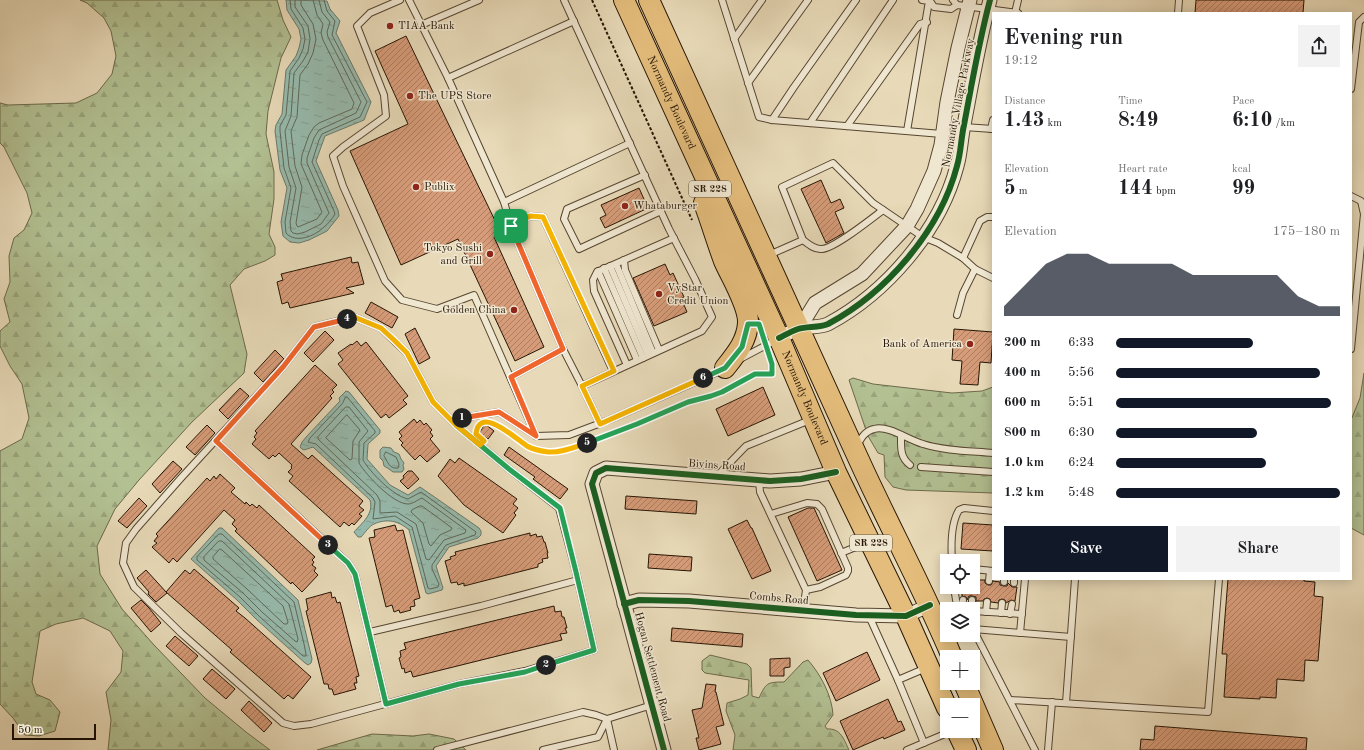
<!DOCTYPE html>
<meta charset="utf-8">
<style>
:root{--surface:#fff;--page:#f2f2f2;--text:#202124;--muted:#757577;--accent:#111827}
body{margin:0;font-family:"Old Standard TT",serif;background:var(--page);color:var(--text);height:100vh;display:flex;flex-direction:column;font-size:15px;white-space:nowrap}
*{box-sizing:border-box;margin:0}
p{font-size:13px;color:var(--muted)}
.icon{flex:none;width:22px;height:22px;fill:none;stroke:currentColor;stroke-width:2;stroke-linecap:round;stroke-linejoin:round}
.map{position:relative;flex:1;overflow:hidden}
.drawer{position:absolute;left:992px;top:12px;width:360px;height:568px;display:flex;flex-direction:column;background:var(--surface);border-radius:0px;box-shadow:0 2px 10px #0003}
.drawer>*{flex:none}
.fabs{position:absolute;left:940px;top:554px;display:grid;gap:8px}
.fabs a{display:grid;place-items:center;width:40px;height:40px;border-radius:0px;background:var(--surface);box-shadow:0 2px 10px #0003;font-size:20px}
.scale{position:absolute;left:12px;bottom:10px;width:84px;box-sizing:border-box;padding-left:4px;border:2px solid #261504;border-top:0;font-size:11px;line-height:14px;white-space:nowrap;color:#261504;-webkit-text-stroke:3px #f0e7d1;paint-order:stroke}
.pin{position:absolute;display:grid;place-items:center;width:34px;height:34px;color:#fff;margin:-17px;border-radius:8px;box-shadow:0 2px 6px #0006}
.km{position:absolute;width:20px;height:20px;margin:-10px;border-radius:50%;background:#222;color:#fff;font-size:11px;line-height:20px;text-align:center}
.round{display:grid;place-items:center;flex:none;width:42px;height:42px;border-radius:0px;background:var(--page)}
.headline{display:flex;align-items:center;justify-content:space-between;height:68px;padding:0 12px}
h1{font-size:22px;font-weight:800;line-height:30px}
.stats{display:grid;grid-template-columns:repeat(3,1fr);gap:6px;height:68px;padding:4px 12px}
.stats div{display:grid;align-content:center}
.stats b{font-size:20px;font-weight:800}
.stats small{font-size:11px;font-weight:400}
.stats p{font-size:11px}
.chart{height:112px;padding:8px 12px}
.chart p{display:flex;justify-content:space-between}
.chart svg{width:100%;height:72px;margin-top:4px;fill:var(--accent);opacity:.7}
.primary-button{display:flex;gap:8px;margin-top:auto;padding:8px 12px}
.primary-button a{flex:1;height:46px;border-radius:0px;background:var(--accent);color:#fff;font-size:16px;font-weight:800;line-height:46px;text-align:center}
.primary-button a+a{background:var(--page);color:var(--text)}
ul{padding:0 12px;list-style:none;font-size:13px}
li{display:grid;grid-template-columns:64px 48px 1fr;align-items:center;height:30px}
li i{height:10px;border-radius:5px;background:var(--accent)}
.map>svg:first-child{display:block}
.forest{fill:url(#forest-firs);stroke:#6c6a4b}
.water{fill:url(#water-ripples);stroke:#6a796a}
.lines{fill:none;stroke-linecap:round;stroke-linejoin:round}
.shore{stroke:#5e6859;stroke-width:1}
.building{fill:url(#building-hatch);stroke:#261504}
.lane-casing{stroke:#564631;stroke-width:8}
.street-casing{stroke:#564631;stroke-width:15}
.primary-casing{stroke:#261504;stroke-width:22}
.path{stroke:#261504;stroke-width:2;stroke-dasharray:3 2;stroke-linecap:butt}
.lane{stroke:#f0e7d1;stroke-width:6}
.street{stroke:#f0e7d1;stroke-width:13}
.primary{stroke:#e4bd7c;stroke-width:20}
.cycleway-casing{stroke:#f0e7d1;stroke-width:8}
.cycleway{stroke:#1b5e20;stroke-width:6}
.split-1-casing{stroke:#fff;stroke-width:8}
.split-2-casing{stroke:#fff;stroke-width:8}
.split-3-casing{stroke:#fff;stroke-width:8}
.split-4-casing{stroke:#fff;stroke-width:8}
.split-5-casing{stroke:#fff;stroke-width:8}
.split-6-casing{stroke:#fff;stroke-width:8}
.split-7-casing{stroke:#fff;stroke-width:8}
.split-1{stroke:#f0652b;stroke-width:5}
.split-2{stroke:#22a559;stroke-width:5}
.split-3{stroke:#22a559;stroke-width:5}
.split-4{stroke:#f0652b;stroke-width:5}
.split-5{stroke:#f5b400;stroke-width:5}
.split-6{stroke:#22a559;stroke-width:5}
.split-7{stroke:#f5b400;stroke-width:5}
.poi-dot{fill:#8f2418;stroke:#f0e7d1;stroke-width:1.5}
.labels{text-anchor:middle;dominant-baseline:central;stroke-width:3;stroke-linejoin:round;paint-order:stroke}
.shield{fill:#f0e7d1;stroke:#635442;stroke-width:1}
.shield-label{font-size:10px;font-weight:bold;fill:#261504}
.poi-label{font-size:11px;fill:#261504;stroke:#f0e7d1;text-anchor:start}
.street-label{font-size:11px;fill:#261504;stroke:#f0e7d1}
</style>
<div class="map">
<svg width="1364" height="750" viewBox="0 0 1364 750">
<defs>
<pattern id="forest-firs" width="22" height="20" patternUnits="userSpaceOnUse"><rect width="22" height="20" fill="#b2c092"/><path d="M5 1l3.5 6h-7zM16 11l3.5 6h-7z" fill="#99a47c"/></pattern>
<pattern id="water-ripples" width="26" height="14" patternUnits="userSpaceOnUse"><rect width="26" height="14" fill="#97bbae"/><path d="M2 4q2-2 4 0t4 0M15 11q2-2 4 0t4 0" fill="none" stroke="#82a094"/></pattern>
<pattern id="building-hatch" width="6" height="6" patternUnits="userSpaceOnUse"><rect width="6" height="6" fill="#d69b78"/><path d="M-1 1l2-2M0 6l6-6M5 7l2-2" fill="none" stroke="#ad7d60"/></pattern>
</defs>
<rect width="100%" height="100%" fill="#e8dab8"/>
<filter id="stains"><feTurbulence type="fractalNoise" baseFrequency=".005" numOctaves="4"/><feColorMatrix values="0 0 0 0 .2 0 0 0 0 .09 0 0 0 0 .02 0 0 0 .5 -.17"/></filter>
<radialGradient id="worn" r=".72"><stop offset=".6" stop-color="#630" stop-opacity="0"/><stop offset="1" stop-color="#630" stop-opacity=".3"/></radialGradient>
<g class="forest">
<path d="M80 0H277L283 20 291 37 281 58 268 111 266 134 274 172V199L269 234 275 247V255L265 261 244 269 230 285 247 354 244 373 192 422 139 480 115 509 97 546 100 574 122 609 154 645 205 698 246 732 270 750H108L111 720 106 692 121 672 123 651 110 631 83 618 56 624 40 631 32 682 36 694 50 700 60 712 55 731 39 736 25 735 13 718 0 704V451L22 439 29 418 22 384 10 366 0 346V331L10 322 4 299 10 282 9 256 14 238 24 230 32 213 27 193 4 147 0 143V103L8 105 76 103 97 93 112 74 116 56 111 31 104 18 87 3Z"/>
<path d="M1364 373V535L1351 528V420L1360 398Z"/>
<path d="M853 378 873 384 952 393 982 391 993 387V493L906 490 893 487 885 477 884 455 878 453 868 436 849 380Z"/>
<path d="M710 655 747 664 751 668 752 696 759 698C766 683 767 682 784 682L803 662 808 660C821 675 832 696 833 715L825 726 827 729C841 728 844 740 849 750H733L735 735 726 711 727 703 740 699 748 695 749 680 705 673 702 670V661Z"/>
<path d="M372 734 413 736 429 734 454 739 466 750H317Z"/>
</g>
<g class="water">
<path d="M286 0 327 1 330 9 340 21 336 33 371 102 364 120 325 136 316 161 338 210 339 216 327 231 309 240 299 243 290 242 283 236 281 222 287 188 280 170 275 131 276 125 282 114 286 70 296 56 299 48 301 39 299 29 287 10Z"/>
<path d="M346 391 349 392 380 430V433L368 444 367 459 390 485 408 495 420 487 423 489 479 528 481 531V535L478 538 449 547 436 566 443 588 442 590 428 594 426 593 409 530C399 521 387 518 374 524 369 526 365 533 361 537H358L354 532C362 523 374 514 370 500L313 447 304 450 302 449 300 447 302 442 307 436 340 401 339 398Z"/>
<path d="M383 447 391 448 394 452 399 454 401 459 404 463 403 465 404 469 402 472H393L389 469 384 466 383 461 380 458V450Z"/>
<path d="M219 528H222L298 600 312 659 311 663 308 665 305 663 256 619 237 600 191 559Z"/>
</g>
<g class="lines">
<g class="shore">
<path d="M290 0 291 9 303 28 305 39 303 49 299 58 290 71 286 115 280 126V131L284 168 291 188 285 222 286 233C296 244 315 236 324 227 328 224 332 219 335 214L334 211 312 162 319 140 322 134 360 117 367 102 332 35 335 21 327 11 324 0"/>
<path d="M295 0V7L308 26 310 39 308 52 303 61 294 73 291 116 285 131 289 167 296 188 290 222 291 231 293 233 298 234 305 232 321 224 329 213 307 163V158L314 138 319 130 356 113 361 102 328 37 327 32 330 22 322 12 319 0"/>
<path d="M301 0V5L313 24 316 39 313 53 308 64 300 75 297 117 291 131 295 166 302 187 296 223 297 226 298 227 317 219 322 212 301 164 302 155 309 135 314 127 319 123 352 109 354 103 323 40 321 33 323 24 317 15 313 0"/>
<path d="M346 397 348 398 375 431V433L364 443 363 460C370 472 393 496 408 499L421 492 476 532 475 535 446 545 432 565V569L439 584 438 587 430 589 428 588 412 527 395 516 373 519 375 502 373 498 316 444 308 442 310 438 342 404Z"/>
<path d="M346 407H349L368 431 359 442V463C366 475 393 504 408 504 413 504 417 500 422 498L466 530 465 533 444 540 429 560 426 559 416 524 397 512 380 513V501L377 495 318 439V437Z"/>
<path d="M347 415 360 430 353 441 352 459 350 460 326 438Z"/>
<path d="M386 452 396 457 399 464 398 468C389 469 388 462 384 456Z"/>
<path d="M420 506H422L452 528 451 530 440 535 431 546 429 544 423 523 411 512 412 510Z"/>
<path d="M219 534H222L294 602 304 644 306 654V656H303L259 616 240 597 197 560V557Z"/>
<path d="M219 541H222L289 604 298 639 297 642 295 641 262 612 243 593 204 560V557Z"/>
<path d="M220 549 222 550 283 606 288 622 287 624H284L247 589 213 559V557Z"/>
</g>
</g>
<g class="building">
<path d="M1196 0H1304L1303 13H1195Z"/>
<path d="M406 36 501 233 494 237 544 347 515 361 458 239 401 265 350 151 408 124 375 51Z"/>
<path d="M821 180 831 203 840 199 844 208 835 212 844 233 826 243 801 189Z"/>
<path d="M639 188 648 208 605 228 600 218 606 215 601 205Z"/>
<path d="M351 257 352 263 358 262 364 284 346 288 354 293 290 308 288 302 282 304 277 282 283 280 281 274Z"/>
<path d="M665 264 670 275 673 273 684 297 681 298 687 312 654 326 633 278Z"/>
<path d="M371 302 398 317 392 328 365 313Z"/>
<path d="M415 328 430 358 419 364 405 334Z"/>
<path d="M954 329 993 332 991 363 980 362 978 385 960 384 962 361 952 360Z"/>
<path d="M325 331 334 340 313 362 304 353Z"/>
<path d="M357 341 361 346 366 342 408 396 403 400 407 404 389 418 386 414 381 418 338 364 343 360 338 353 351 344 352 345Z"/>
<path d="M275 350 284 359 263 382 254 373Z"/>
<path d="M315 365 337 385 332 390 334 392 330 396 332 398 291 444 308 459 312 455 363 501 359 506 364 510 359 514 362 516 354 525 352 523 349 526 344 522 340 527 289 481 293 476 288 472 292 468 291 467 292 465 279 453 275 457 273 455 269 459 252 444 256 439 254 437 257 433 255 431Z"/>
<path d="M763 387 775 415 728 436 716 409Z"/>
<path d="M240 388 249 396 228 419 219 410Z"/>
<path d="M414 419 417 423 420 420 424 425 426 423 432 430 430 432 433 436 430 439 440 451 427 462 420 455 415 460 401 445 403 443 399 439 402 436 399 432Z"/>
<path d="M485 424 494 431 488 439 479 433Z"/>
<path d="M207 425 215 433 195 455 186 447Z"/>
<path d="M509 447 568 489 560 499 533 479 535 477 504 455Z"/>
<path d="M459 458 517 499 513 504 518 508 514 513 516 515 503 533 464 505 438 476 450 459 455 463Z"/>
<path d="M173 461 182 469 160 493 152 484Z"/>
<path d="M408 471H412L419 479 408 489 400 481 404 478 403 476Z"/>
<path d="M220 474 235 488 231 492 245 504 246 502 250 506 252 504 257 508 259 505 315 557 312 560 314 562 312 565 316 568 314 571 318 575 302 592 292 582 291 584 235 531 237 529 232 524 235 520 224 510 177 562 173 558 169 563 152 547 157 543 154 541 158 536 156 534 178 510 207 478 210 481 214 476 216 479Z"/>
<path d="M626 496 697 501 696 514 625 509Z"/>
<path d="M139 498 147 506 127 528 118 521Z"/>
<path d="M808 508H814L842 570 817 581 788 517Z"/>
<path d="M747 520 751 528H752L771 571 752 579 728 529Z"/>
<path d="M963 523 993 525V551L961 549Z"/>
<path d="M395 525 397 531 403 530 420 598 414 600 415 606 410 607 411 610 400 613 399 610 394 612 392 605 386 607 369 538 375 537 374 530Z"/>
<path d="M530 533V536L536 534 537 537 542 536 544 542H545L548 553H547L548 558 542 559 543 562 538 564V567L464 586V583L458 585 457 582 451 583 445 561 451 559 450 557 456 555 455 552Z"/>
<path d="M649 554 692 557 691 571 648 568Z"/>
<path d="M194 569 239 608 236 611 245 618 311 677 293 699 288 695 284 699 230 652 232 650 166 592 185 570 190 574Z"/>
<path d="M146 570 167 593 156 602 148 594 149 592 137 578Z"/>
<path d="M1228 579H1304V581L1315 582 1314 596 1323 597 1318 661 1305 660 1304 681 1277 679 1276 698 1260 697V699L1224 697 1227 654H1222Z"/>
<path d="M979 580H985V583L988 585H991L993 581 1000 582V585L1004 586H1007L1008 583 1012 587H1017L1015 601 1011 600 1006 603 1005 600 1002 599 999 600 998 603 991 602 990 599 987 598 984 599 983 601H976V597L972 596H969L967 600 966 597 962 596V587H973V584H976Z"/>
<path d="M331 592 332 598 335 597 337 603 340 602 359 676 356 677 357 683H354L356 689 334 695 332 689H329L328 684H324L306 611 308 610 306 599Z"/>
<path d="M141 600 149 608 161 623 151 632 131 608Z"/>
<path d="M554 606 555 612 561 611 562 617H564L567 628H565L567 633 560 634 562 640 413 677 411 671 405 673 404 668 402 669 399 658 401 657 400 651 406 649 404 643Z"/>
<path d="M672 628 743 634 742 647 671 641Z"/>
<path d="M175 636 198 656 189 666 166 646Z"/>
<path d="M867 652 880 680 836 701 823 673Z"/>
<path d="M790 658V667L784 668V676H770V659Z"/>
<path d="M212 669 235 689 226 699 203 679Z"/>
<path d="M706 684 716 685 715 692H716L724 725 716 727 721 744 699 750 696 738H699L692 710 702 708Z"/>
<path d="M888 699 898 722 901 721 905 730 884 739 883 737 853 750 840 721Z"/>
<path d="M249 701 272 723 264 732 241 710Z"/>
<path d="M1155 726 1307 738 1306 750H1140L1141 739 1154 740Z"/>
</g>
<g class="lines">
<defs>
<g id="lane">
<path d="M400 0 370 13 357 26 384 95 386 116 343 147 333 156 343 186 385 281 402 300 437 309 474 295 536 436"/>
<path d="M409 0 448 78 504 202 511 226 563 349"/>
<path d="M564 0 669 229 695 279 712 317 702 331 582 386 600 424"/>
<path d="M722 0 759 117 772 120 942 134"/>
<path d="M953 0 957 5 1018 13"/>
<path d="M930 1 934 7 951 9 957 5"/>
<path d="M1015 13 1018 0"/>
<path d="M1178 13 1179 0"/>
<path d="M421 25 479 0"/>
<path d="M734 39 762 0"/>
<path d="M448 78 574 21"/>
<path d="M748 83 808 0"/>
<path d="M1351 89 1359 22 1364 17"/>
<path d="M772 120 794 87 856 0"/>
<path d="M810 123 893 0"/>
<path d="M847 126 920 24 927 22"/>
<path d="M964 127 993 129"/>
<path d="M991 129 993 120"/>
<path d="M907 131 929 1 922 0"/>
<path d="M645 175 567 209 564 219 579 249 661 211"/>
<path d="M1351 196 1361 201 1364 214 1351 349"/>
<path d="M504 202 630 143"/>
<path d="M511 226 530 216 543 217 613 371"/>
<path d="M803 240C808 244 815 250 822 249 835 248 871 219 883 210"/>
<path d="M769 255 803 240 782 187 833 163 873 203 923 237 938 243 963 258 975 269 963 293 957 315"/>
<path d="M963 258 980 221 987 217H993"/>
<path d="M624 260 625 270 659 350"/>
<path d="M616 264 653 353"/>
<path d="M610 266 648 355"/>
<path d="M604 268 643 358"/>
<path d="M975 269 993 278"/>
<path d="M598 271 637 360"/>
<path d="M740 359 776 340"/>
<path d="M627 365 594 291 593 280 597 272 674 238"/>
<path d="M511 377 563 349 582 386"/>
<path d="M456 425 509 469 559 508 576 572 594 650 525 671 459 684 311 724 294 726 283 723 181 633 134 587 123 563 126 543 136 529 181 478 283 367 314 327 354 317 381 328 407 353 433 402 456 425 462 418 499 412 536 436 569 435 609 420 724 369"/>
<path d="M901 436C901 448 900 457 910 465"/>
<path d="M216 441 348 563 355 574 386 704"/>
<path d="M857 446C861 438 865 431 874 429 889 425 908 440 923 444 945 451 970 451 993 453"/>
<path d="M921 467 993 472"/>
<path d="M717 476 746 446 810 420"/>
<path d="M759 480 760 492 806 590 803 611"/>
<path d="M771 514 807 503 817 504 822 509 848 568V571L846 575 820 587 806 590"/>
<path d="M841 553 868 542"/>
<path d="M952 561C951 546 951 523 959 510L964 508 993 511"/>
<path d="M973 569 993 571"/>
<path d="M974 580 975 569"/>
<path d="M989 581 990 571"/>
<path d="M1004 582V579"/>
<path d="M1014 583V579"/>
<path d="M954 587 956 600 959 609"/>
<path d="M962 609 963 600"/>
<path d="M972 609V600"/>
<path d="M973 611 1022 614"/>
<path d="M986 612 987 602"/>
<path d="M1001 613 1002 603"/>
<path d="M1010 614 1012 604"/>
<path d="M869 616 898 680"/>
<path d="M973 629 1035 750"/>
<path d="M973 629 1071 637"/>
<path d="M370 632 481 606 578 580"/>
<path d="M1020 633 1025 579"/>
<path d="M1010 700 1208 712 1219 579"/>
<path d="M1066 703 1075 579"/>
<path d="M924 743 898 680 926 668"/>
<path d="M437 750 583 712 596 715 607 719 598 737 543 750"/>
<path d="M614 750 607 719 652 705"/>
<path d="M907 750 952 731"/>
<path d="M1048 750 1052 702"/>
</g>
<g id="street">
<path d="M799 329 815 303 862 274 907 226 917 209 934 171 941 145 947 102 958 48 970 0"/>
<path d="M779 338C785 335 792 331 798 329 807 326 819 328 828 324 886 293 940 231 957 166 961 153 961 138 964 125 972 83 979 41 990 0"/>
<path d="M624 604 639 600 689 601 856 615 906 616 930 605"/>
<path d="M664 750 592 484 596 473 606 468 770 481 801 479 836 472"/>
</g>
<g id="primary">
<path id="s1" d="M624 0 779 338 836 472 906 616 947 708"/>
<path d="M649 0C719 153 789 307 859 460 889 526 924 590 952 657"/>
<path d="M704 203C711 222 717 242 724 261 731 277 749 306 748 323 747 341 736 354 725 368"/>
<path d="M964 683 993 750"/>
<path d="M957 731 966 750"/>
</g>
</defs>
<use href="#lane" class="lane-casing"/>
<use href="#street" class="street-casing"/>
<use href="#primary" class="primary-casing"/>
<g class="path">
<path d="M592 0 692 220"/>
<path d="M491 423H495L528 446 549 452 560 451 577 447 637 424 687 401 711 396 722 391 755 374H772L771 362"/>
</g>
<use href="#lane" class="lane"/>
<use href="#street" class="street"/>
<use href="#primary" class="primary"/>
<defs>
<g id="cycleway">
<path d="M779 338C785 335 792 331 798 329 807 326 819 328 828 324 886 293 940 231 957 166 961 153 961 138 964 125 972 83 979 41 990 0"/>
<path d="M624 604 639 600 689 601 856 615 906 616 930 605"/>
<path d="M664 750 592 484 596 473 606 468 770 481 801 479 836 472"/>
</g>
</defs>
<use href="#cycleway" class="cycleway-casing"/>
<use href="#cycleway" class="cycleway"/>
</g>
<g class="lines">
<defs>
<path id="split-1" d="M462 418 499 412 536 436 511 377 563 349 511 226"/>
<path id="split-2" d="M462 418 456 425 509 469 560 508 576 572 594 650 546 665"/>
<path id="split-3" d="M328 545 348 563 355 574 386 704 459 684 525 672 546 665"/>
<path id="split-4" d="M328 545 216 441 283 367 314 327 347 319"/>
<path id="split-5" d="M347 319 354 317 381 328 395 341 407 353 433 402 456 425 480 445 484 441 476 434C479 404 516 439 527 446 532 449 541 451 548 452 561 453 575 447 587 443"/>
<path id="split-6" d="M587 443 637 424 688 402 711 396 722 392 755 374H772V364L759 324H748L742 347 725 368 703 378"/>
<path id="split-7" d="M511 226 530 216 543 217 614 371 582 386 600 424 703 378"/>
</defs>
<use href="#split-1" class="split-1-casing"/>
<use href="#split-2" class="split-2-casing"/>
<use href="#split-3" class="split-3-casing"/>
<use href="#split-4" class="split-4-casing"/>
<use href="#split-5" class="split-5-casing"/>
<use href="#split-6" class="split-6-casing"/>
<use href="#split-7" class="split-7-casing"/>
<use href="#split-1" class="split-1"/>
<use href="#split-2" class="split-2"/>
<use href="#split-3" class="split-3"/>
<use href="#split-4" class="split-4"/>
<use href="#split-5" class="split-5"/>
<use href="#split-6" class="split-6"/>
<use href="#split-7" class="split-7"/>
</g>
<g class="poi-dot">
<circle cx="390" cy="26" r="4"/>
<circle cx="410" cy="96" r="4"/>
<circle cx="416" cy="187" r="4"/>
<circle cx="625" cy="206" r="4"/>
<circle cx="490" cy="254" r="4"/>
<circle cx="659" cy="294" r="4"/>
<circle cx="514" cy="310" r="4"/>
<circle cx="970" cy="344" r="4"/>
</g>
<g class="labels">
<g class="shield">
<rect x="689" y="181" width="42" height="16" rx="3"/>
<rect x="850" y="535" width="42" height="16" rx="3"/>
</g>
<g class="shield-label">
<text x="710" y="189">SR 228</text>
<text x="871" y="543">SR 228</text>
</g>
<g class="poi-label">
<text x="398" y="26">TIAA Bank</text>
<text x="418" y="96">The UPS Store</text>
<text x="424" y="187">Publix</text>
<text x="633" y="206">Whataburger</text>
<text x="482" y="248" text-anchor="end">Tokyo Sushi<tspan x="482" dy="13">and Grill</tspan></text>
<text x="667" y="288">VyStar<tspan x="667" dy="13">Credit Union</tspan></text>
<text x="506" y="310" text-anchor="end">Golden China</text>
<text x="962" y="344" text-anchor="end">Bank of America</text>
</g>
<g class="street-label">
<text stroke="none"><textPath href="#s1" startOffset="113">Normandy Boulevard</textPath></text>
<text transform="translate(959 103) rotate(-79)">Normandy Village Parkway</text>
<text stroke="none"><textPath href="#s1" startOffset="437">Normandy Boulevard</textPath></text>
<text transform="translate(717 466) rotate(4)">Bivins Road</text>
<text transform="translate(779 599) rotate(5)">Combs Road</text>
<text transform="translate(652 667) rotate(75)">Hogan Settlement Road</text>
</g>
</g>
<rect width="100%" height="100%" filter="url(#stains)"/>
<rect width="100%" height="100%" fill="url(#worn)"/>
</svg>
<div class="fabs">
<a><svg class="icon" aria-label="locate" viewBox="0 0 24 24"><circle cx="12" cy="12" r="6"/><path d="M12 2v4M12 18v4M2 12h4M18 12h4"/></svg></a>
<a><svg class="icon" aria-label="layers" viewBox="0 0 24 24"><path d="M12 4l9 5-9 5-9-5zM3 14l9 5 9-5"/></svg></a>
<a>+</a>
<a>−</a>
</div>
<div class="scale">50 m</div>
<div class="pin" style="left:511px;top:226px;background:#1e9e55"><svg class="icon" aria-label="arrive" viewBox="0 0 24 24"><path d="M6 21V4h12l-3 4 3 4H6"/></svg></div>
<b class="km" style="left:462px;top:418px">1</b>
<b class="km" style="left:546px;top:665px">2</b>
<b class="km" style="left:328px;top:545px">3</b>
<b class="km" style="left:347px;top:319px">4</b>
<b class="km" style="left:587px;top:443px">5</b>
<b class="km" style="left:703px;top:378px">6</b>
<section class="drawer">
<div class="headline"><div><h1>Evening run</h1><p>19:12</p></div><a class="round"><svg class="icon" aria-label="share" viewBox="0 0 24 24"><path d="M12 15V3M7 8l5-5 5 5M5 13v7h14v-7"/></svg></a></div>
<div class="stats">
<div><p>Distance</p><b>1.43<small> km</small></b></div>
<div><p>Time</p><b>8:49</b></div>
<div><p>Pace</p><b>6:10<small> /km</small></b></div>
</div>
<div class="stats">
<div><p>Elevation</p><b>5<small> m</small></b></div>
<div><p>Heart rate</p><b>144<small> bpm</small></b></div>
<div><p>kcal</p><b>99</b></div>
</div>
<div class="chart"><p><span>Elevation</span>175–180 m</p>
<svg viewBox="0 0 160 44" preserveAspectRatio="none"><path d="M0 44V38L10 25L20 12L30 6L40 6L50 12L60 12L70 12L80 12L90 19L100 19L110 19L120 19L130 19L140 32L150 38L160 38V44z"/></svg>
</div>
<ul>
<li><b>200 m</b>6:33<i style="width:61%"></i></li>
<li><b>400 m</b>5:56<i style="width:91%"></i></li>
<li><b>600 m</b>5:51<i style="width:96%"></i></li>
<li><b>800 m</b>6:30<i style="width:63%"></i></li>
<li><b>1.0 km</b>6:24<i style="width:67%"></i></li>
<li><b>1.2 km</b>5:48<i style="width:100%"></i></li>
</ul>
<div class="primary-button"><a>Save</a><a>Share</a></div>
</section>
</div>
